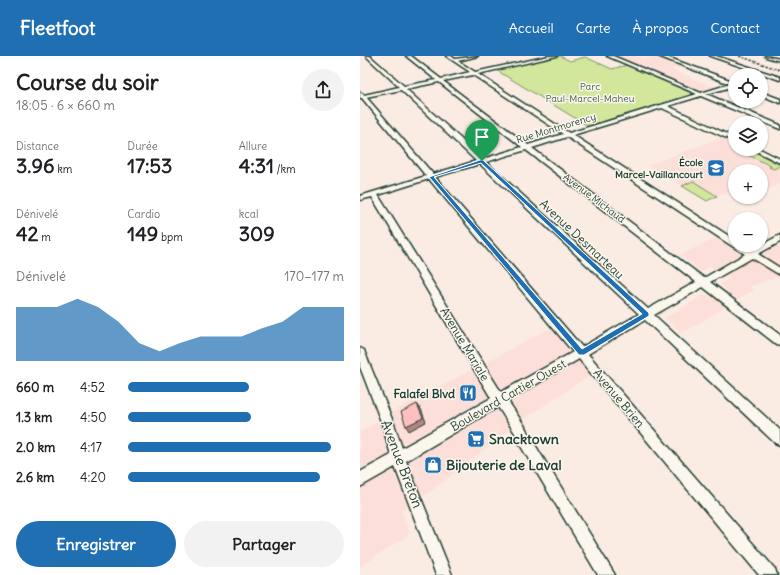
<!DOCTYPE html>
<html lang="fr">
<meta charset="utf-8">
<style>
:root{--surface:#fff;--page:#f2f2f2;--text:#202124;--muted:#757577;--accent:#1f6fb2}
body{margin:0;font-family:Delius,sans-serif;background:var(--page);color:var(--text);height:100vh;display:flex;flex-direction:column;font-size:15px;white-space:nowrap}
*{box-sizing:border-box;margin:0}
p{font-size:13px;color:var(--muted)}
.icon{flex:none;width:22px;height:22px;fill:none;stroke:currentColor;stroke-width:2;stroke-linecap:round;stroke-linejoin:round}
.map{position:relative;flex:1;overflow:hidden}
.sheet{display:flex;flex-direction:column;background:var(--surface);width:360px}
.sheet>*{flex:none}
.fabs{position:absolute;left:368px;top:12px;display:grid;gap:8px}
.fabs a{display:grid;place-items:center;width:40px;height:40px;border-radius:50%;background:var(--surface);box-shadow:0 1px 3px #0004;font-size:20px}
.pin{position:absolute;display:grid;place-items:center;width:34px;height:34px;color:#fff;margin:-41px -17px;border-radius:50% 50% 50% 0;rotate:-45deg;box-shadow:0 0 4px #0007}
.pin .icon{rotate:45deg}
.round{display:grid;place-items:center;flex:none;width:42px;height:42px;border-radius:21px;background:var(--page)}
.headline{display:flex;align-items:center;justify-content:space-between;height:68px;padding:0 16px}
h1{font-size:22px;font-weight:700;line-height:30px}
.metrics{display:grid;grid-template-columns:repeat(3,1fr);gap:6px;height:68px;padding:4px 16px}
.metrics div{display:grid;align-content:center}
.metrics b{font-size:20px;font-weight:700}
.metrics small{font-size:11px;font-weight:400}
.metrics p{font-size:11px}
.chart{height:112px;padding:8px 16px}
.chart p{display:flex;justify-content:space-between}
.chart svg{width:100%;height:72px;margin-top:4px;fill:var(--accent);opacity:.7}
.action{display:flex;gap:8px;margin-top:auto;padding:8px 16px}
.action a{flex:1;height:46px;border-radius:24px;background:var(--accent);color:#fff;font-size:16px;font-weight:700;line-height:46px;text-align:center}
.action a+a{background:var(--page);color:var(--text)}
ul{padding:0 16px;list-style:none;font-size:13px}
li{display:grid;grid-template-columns:64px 48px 1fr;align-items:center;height:30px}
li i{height:10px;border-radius:5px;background:var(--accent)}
header{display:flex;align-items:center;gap:24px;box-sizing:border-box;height:56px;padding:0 20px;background:var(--accent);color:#fff}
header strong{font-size:19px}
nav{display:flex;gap:22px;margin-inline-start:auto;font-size:14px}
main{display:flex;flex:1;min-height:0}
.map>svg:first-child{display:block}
.built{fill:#fcdfd8}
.green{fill:#d2e79c;stroke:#789268}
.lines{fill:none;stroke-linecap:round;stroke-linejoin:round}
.minor-casing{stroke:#1f3d34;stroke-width:3}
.minor{fill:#fbf7ec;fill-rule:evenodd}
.rail{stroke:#1f3d34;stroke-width:1.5;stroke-dasharray:2.5 1.5;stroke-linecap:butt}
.shaded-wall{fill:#b18685;stroke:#1f3d34}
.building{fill:#fdc0be;stroke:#1f3d34}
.route{fill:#1f6fb2;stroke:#fff;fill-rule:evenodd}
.labels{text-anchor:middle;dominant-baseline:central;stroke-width:3;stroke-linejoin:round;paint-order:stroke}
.far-park-label{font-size:10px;fill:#435f49;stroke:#fbf7ec}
.far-street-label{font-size:10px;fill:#1f3d34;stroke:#fbf7ec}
.far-poi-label{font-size:10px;font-weight:bold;fill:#1f3d34;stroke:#fbf7ec;text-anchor:end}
.street-label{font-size:12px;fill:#1f3d34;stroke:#fbf7ec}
.poi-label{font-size:12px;font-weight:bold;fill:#1f3d34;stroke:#fbf7ec;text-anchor:end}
.near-poi-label{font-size:14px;font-weight:bold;fill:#1f3d34;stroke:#fbf7ec;text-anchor:start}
.near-street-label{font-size:14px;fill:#1f3d34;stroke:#fbf7ec}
</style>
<header>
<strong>Fleetfoot</strong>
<nav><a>Accueil</a><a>Carte</a><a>À propos</a><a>Contact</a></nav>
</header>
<main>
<section class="sheet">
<div class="headline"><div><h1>Course du soir</h1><p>18:05 · 6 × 660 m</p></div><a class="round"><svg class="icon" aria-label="share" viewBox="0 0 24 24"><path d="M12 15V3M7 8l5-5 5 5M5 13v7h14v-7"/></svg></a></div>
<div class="metrics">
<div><p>Distance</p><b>3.96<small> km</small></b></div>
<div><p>Durée</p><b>17:53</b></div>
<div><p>Allure</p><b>4:31<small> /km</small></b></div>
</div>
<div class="metrics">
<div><p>Dénivelé</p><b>42<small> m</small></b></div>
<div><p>Cardio</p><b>149<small> bpm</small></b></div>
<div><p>kcal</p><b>309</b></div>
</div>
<div class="chart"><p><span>Dénivelé</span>170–177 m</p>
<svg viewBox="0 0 160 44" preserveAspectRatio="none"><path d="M0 44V11L10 11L20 11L30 6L40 11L50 20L60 33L70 38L80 33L90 29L100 29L110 29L120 24L130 20L140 11L150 11L160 11V44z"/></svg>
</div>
<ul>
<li><b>660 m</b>4:52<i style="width:56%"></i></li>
<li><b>1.3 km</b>4:50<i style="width:57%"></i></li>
<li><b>2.0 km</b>4:17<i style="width:94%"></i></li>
<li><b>2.6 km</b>4:20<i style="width:89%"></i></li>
</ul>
<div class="action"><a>Enregistrer</a><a>Partager</a></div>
</section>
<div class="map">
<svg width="420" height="519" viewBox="0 0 420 519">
<rect width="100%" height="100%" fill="#fbece3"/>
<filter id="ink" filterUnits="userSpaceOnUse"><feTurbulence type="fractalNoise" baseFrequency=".025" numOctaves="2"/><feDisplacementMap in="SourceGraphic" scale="8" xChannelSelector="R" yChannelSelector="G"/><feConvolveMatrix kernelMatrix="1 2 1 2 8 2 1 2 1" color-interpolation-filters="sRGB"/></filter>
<g filter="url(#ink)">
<g class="built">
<path d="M254 0H276L285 3 296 0 323 11 311 14 355 31 341 36Z"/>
<path d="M363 81 375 87V93H389L420 108V128L401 137V115H375V137L361 138 347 145 288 109Z"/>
<path d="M401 178 420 190V220L389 231 394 234 323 277 305 262 345 238 352 243 367 234 360 228 370 222 350 210 341 216 320 199 356 182 362 185 375 179V189H401Z"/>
<path d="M194 270 236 315 154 370 70 436 41 454 50 478 0 511V376L39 352Z"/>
</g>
<g class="green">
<path d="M200 0 210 5 225 1 252 13 267 9 334 38 228 70 136 14Z"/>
<path d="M391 94 420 109V110L414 113 409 111 411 110 384 97Z"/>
<path d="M333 125 357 140 347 145 322 130Z"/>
</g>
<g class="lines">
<defs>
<g id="minor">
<path d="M6 0H10L44 30 76 24 46 0H51L81 23 110 16 86 0H91L95 3 118 0 98 5 115 16 189 0H197L118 18 209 77 337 38 247 0H253L341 37 370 28 298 0H304L375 26V30L346 38 420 69V73L341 40 308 50 375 82V86L302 52 213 79 375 184V189H383L392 194 420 179V186L398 198 420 212V219L392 202 350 226 420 279V289L416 288 343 231 294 259 420 374V389L415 387 285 264 228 298 415 513 417 519H399L219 303 148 345 164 369 169 379 255 519H238L159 387 155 377 138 351 46 405 92 519H76L35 411 0 431V416L31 399 22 368 0 311V292L4 294 5 297 34 368 42 392 131 342 12 141 0 144V140L66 120 2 42H0V36L4 39 39 31ZM113 19 203 78 168 89 83 25ZM79 26 162 91 123 103 46 33ZM41 34 116 105 73 118 6 41ZM207 81 372 190 385 198 344 222 172 92ZM166 94 336 226 288 253 126 106ZM120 108 279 258 222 291 75 121ZM69 123 213 296 141 336 18 139Z"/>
<path d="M350 0H356L420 21V24Z"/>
<path d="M405 0 420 3V5L406 1Z"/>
<path d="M401 36 420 43V47L401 39Z"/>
<path d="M392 93H400L420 103V107Z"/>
</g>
</defs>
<use href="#minor" class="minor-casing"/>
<use href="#minor" class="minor"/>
<path class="rail" d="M379 0 420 14"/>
</g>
<path class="shaded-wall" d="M57 348 61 353 66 366 49 375 46 370Z"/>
<path class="building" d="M57 348 63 362 46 370 41 356Z"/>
</g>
<path class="route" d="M120 104H123L289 257V260L224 299H219L69 121ZM121 107 282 258 222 293 74 121Z"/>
<defs>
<symbol id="school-square" viewBox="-11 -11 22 22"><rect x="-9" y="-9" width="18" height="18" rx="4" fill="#1f6fb2" stroke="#fbf7ec"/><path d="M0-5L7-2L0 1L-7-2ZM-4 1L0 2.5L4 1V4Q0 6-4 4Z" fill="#fff"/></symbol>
<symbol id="restaurant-square" viewBox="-11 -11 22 22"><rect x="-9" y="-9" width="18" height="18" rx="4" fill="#1f6fb2" stroke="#fbf7ec"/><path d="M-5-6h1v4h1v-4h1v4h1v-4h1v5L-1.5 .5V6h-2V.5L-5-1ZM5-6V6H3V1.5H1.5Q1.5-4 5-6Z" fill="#fff"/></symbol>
<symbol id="supermarket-square" viewBox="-11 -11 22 22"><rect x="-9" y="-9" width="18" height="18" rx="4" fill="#1f6fb2" stroke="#fbf7ec"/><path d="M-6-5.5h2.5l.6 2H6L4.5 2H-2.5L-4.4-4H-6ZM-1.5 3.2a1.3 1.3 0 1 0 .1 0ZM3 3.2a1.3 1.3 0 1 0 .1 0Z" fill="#fff"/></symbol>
<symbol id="shop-square" viewBox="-11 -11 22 22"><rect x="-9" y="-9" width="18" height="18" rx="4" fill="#1f6fb2" stroke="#fbf7ec"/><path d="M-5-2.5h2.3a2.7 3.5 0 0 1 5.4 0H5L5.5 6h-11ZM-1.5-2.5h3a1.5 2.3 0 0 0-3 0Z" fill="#fff"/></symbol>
</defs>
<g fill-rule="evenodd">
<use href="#school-square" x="346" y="102" width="20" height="20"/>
<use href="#restaurant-square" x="98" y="327" width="20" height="20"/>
<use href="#supermarket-square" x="106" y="373" width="20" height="20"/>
<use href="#shop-square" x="63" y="399" width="20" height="20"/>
</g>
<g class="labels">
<g class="far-park-label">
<text x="230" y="30">Parc<tspan x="230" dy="12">Paul-Marcel-Maheu</tspan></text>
</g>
<g class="far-street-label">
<text transform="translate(196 72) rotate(-17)">Rue Montmorency</text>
<text transform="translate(234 142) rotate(37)">Avenue Michaud</text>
</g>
<g class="far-poi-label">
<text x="343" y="106">École<tspan x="343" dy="12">Marcel-Vaillancourt</tspan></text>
</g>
<g class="street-label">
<text transform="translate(222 183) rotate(43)">Avenue Desmarteau</text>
<text transform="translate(105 288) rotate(59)">Avenue Mariale</text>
<text transform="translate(148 339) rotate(-30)">Boulevard Cartier Ouest</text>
<text transform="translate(259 342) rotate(50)">Avenue Brien</text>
</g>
<g class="poi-label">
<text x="95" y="337">Falafel Blvd</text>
</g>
<g class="near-poi-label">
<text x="129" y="383">Snacktown</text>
<text x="86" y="409">Bijouterie de Laval</text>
</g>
<g class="near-street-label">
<text transform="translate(42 408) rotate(69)">Avenue Breton</text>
</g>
</g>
</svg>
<div class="fabs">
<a><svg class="icon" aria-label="locate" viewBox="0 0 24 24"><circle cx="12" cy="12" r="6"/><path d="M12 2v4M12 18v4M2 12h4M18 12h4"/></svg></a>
<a><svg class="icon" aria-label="layers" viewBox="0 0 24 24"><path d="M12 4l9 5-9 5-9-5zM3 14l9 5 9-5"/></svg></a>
<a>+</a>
<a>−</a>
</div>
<div class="pin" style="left:122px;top:105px;background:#1e9e55"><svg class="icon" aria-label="arrive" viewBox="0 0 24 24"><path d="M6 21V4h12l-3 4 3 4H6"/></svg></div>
</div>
</main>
